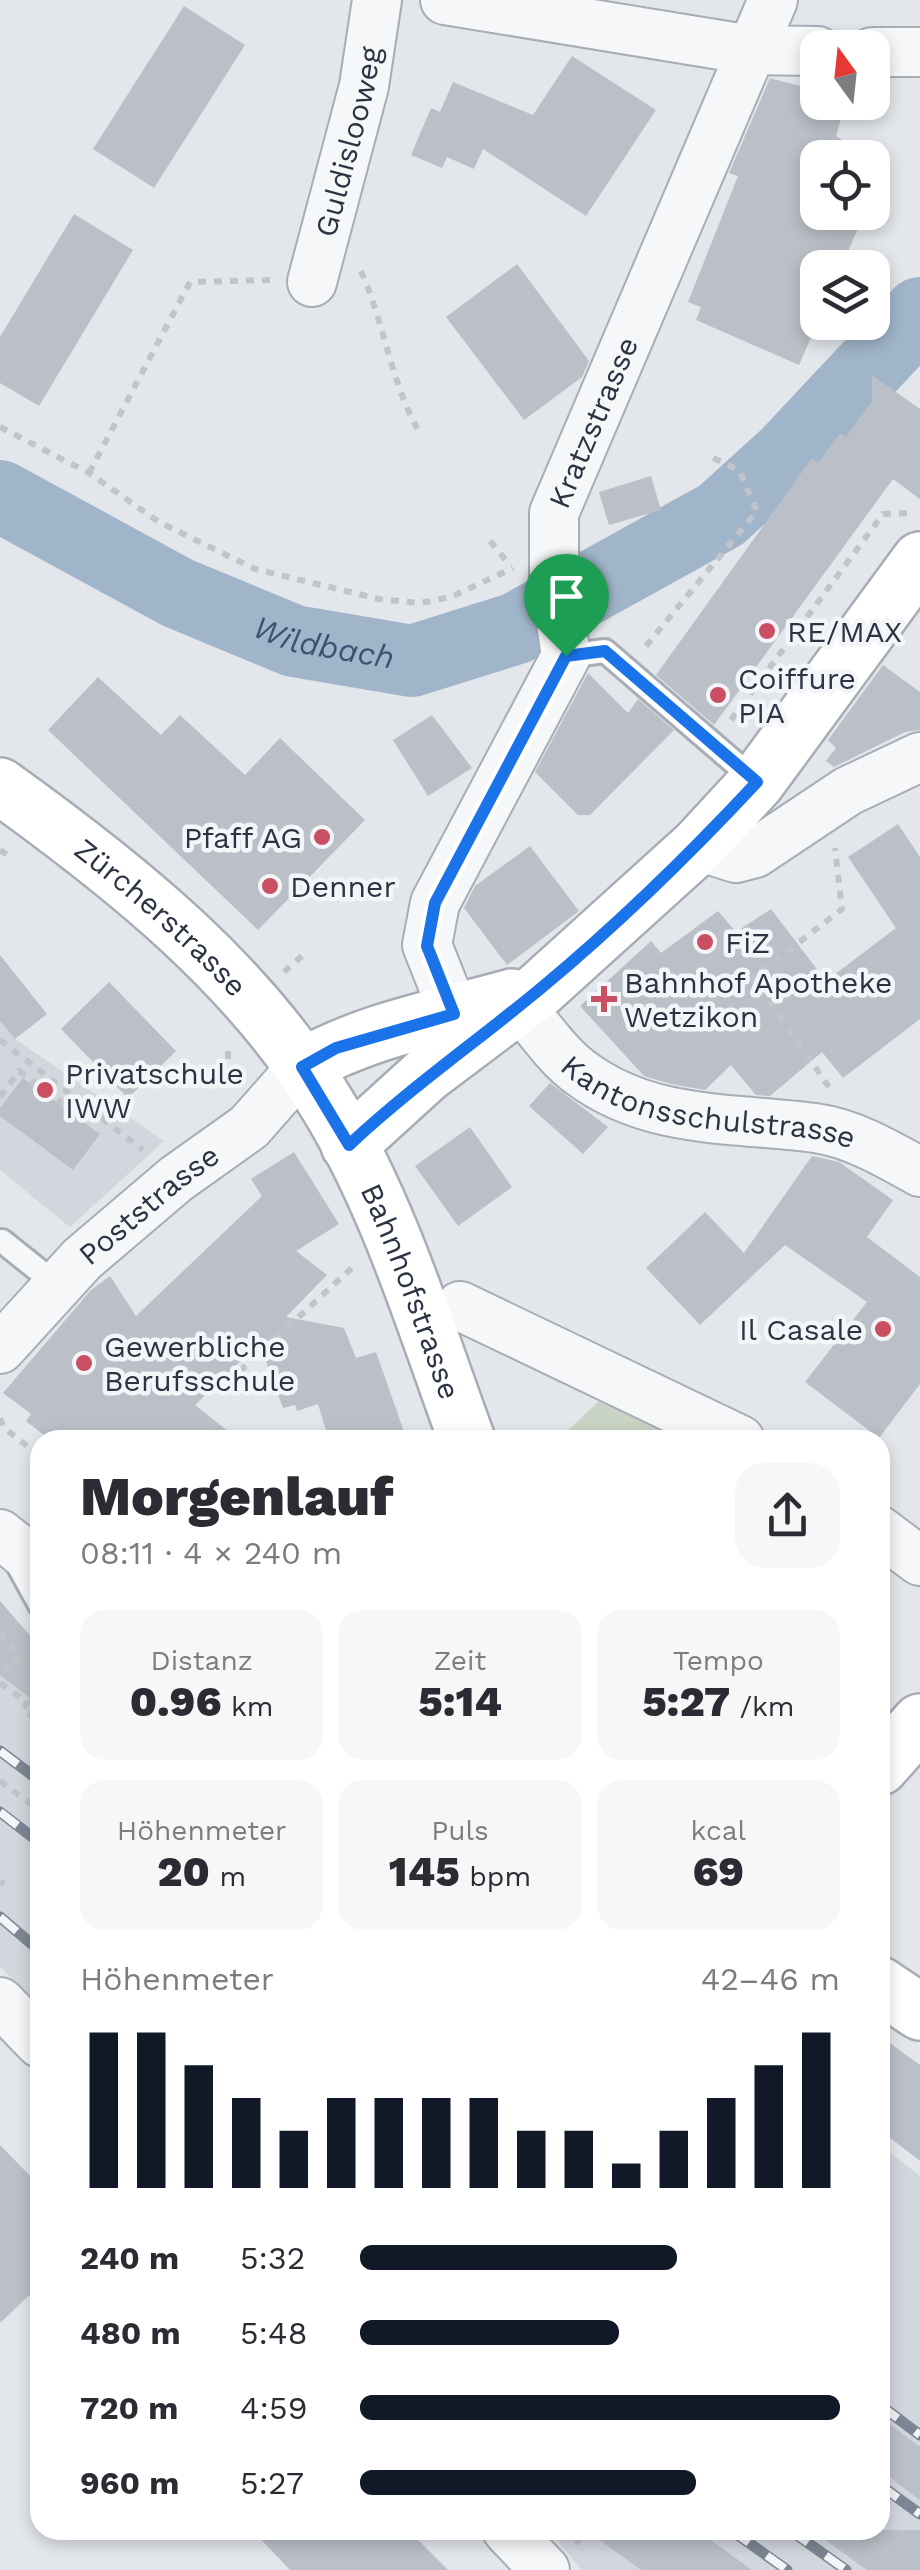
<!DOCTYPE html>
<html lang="de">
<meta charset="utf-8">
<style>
:root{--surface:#fff;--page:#f7f7f7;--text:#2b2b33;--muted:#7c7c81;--accent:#111827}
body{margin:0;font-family:"Work Sans",sans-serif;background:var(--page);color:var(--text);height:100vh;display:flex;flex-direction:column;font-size:38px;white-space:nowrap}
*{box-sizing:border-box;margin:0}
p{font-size:32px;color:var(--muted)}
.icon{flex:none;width:55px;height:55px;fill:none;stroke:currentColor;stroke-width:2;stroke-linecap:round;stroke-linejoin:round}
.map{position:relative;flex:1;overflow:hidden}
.drawer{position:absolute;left:30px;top:1430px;width:860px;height:1110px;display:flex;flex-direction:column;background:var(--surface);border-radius:30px;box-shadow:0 5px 15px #0003}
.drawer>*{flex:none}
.needle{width:65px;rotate:345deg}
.tools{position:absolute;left:800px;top:30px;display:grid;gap:20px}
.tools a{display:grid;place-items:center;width:90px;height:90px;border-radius:20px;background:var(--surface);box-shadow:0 5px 15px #0003;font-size:50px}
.pin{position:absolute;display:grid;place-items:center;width:85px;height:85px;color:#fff;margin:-102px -42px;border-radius:50% 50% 50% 0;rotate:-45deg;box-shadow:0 0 10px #0007}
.pin .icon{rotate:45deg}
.round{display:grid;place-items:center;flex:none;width:105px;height:105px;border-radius:30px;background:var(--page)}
.head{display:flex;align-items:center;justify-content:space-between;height:170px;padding:0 50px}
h1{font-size:55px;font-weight:800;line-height:75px}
.metrics{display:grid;grid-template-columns:repeat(3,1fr);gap:15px;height:170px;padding:10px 50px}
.metrics div{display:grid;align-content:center;border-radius:25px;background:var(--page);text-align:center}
.metrics b{font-size:42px;font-weight:800}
.metrics small{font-size:28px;font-weight:400}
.metrics p{font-size:28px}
.chart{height:280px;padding:20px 50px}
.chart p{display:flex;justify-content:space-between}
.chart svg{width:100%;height:180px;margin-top:10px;stroke:var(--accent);stroke-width:6}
ul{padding:0 50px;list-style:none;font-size:32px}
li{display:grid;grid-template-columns:160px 120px 1fr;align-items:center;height:75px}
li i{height:25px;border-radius:12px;background:var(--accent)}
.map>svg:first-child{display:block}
.built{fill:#d2d6dd}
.green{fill:#c9d4c5}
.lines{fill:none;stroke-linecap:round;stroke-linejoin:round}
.river{stroke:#a0b5c9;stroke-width:72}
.building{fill:#bbc0c8}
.lane-casing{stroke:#a8adb5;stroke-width:28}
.street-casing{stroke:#a8adb5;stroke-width:52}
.secondary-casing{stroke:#a8adb5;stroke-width:60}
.path{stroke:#c1c4ca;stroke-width:6;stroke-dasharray:8 8;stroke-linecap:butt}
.lane{stroke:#f6f7f9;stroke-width:22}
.street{stroke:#f6f7f9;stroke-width:48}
.secondary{stroke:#fff;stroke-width:55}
.rail-casing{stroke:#7d8694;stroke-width:11}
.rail{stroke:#f3f5f8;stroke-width:8;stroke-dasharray:22;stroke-linecap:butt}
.route-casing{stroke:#fff;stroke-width:20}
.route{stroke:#1a73e8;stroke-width:12}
.poi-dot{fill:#ca4f63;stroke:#f3f5f8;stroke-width:4}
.labels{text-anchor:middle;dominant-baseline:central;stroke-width:9;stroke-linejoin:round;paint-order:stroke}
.street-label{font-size:30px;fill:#2c3443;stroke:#f3f5f8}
.poi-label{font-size:30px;fill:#2c3443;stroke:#f3f5f8;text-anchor:start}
.water-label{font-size:32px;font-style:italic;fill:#375475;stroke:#f3f5f8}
</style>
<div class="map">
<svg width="920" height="2570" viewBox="0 0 920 2570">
<rect width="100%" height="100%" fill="#e3e6eb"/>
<g class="built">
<path d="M0 1021 15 1039 164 1141 70 1227 0 1170Z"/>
<path d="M0 1613 40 1641V2007L0 1966Z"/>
<path d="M880 2145 920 2176V2570H582L548 2530H880Z"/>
</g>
<path class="green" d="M599 1401 683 1440H558Z"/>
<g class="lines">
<path class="river" id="s1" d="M0 496 178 593 294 641 412 661 517 628 721 515 787 455 920 313"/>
</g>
<g class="building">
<path d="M184 6 245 45 154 188 93 149Z"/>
<path d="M572 56 656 110 586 216 483 149 474 169 447 157 442 168 411 155 431 108 440 112 453 82 533 115Z"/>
<path d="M770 78 818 91V102H846L836 136 859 151 888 159 872 195V158H818V212H865L841 268H818V322L799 365 696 320 701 307 688 302 738 176 729 173Z"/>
<path d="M74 214 133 250 39 406 0 383V337Z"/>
<path d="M517 264 589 361 582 377 524 420 446 317Z"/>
<path d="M872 375 920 409V499L893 479 714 725 656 675 812 458 818 463 840 433 846 437 872 401Z"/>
<path d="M651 476 661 510 609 525 599 492Z"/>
<path d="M883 665 920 692V730L905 732 834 767 826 761 836 748 828 740Z"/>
<path d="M588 673 628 713 638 699 674 730 590 815H578L535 772Z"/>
<path d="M98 677 161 735 180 715 245 775 280 738 365 820 258 930 48 730Z"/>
<path d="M432 715 472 768 428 796 393 740Z"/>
<path d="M898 824 920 857V1019L843 1078 822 1052 770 1096 756 1095 731 1065 705 1090 671 1084 644 1076 580 1006 651 941 661 953 718 911 736 932 771 909 826 981 896 928 848 857Z"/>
<path d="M530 846 579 911 507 965 464 908 475 886Z"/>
<path d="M0 955 47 1014 15 1039 0 1021Z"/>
<path d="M109 982 176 1051 128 1098 61 1029Z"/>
<path d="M23 1078 100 1134 73 1170 0 1116V1108Z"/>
<path d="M550 1083 608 1127 583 1154 529 1106Z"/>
<path d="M470 1127 512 1187 458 1226 415 1166Z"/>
<path d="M294 1152 339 1224 296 1251 327 1275 286 1317 344 1328 356 1358 376 1352 407 1440H329L318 1404 297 1411 295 1405 283 1408 259 1343 195 1405 239 1440H50L26 1421 31 1414 3 1393 91 1290 110 1276 136 1316 262 1196 251 1179Z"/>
<path d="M812 1156 839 1162 893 1200 867 1237 920 1277V1384L879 1438 805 1382 867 1302 785 1245 700 1325 646 1268 705 1212 744 1253Z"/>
<path d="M0 1601 40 1647V1706L0 1675Z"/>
<path d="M880 2036 920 2065V2161L880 2130Z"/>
<path d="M0 2145 40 2186V2285L0 2323Z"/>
<path d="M880 2417 920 2447V2500L880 2470Z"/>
<path d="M252 2530H408L448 2570H290Z"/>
<path d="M586 2530H697L752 2570H641Z"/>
<path d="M812 2530H920V2570H867Z"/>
</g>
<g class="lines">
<defs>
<g id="lane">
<path d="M566 656 605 651 757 782"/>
<path d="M2 1241 57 1285"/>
<path d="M17 1563 40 1605"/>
</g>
<g id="street">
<path d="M445 0 751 50 818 51"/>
<path d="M872 52H920"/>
<path id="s2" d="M312 282 364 86 377 0"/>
<path d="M698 846 736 858 755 853 848 791 920 757"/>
<path id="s3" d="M519 1005C538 1026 557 1056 581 1073 651 1125 733 1117 815 1128 852 1133 888 1154 920 1172"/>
<path id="s4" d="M454 1013 427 945 435 903 566 656 554 576V513L773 0"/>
<path d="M460 1306 740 1440"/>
<path id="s5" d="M0 1349 82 1259 176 1179 249 1127 302 1067"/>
<path d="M880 1531 920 1561"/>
<path d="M0 1534 40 1566"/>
<path d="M0 2002 40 2043"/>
<path d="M507 2530 545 2570"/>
</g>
<g id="secondary">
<path id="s6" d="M0 786C124 875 251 976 330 1109 391 1211 426 1329 467 1440"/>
<path d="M302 1067C366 1030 441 1017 512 997"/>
<path d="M349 1145 427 1074 540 989 698 846 757 782 920 560"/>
<path d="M880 1767 920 1722"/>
<path d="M880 1985 920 2012"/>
</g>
</defs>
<use href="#lane" class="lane-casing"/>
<use href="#street" class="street-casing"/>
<use href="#secondary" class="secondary-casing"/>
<g class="path">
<path d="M361 271C385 325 391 385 421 435"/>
<path d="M0 427 89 473 159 522 255 569 379 599 420 603 451 597 513 568"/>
<path d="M89 473 190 282 271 280"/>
<path d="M490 541 509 564"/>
<path d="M646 646 757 511 739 470 713 458"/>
<path d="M731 720 883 514 910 513"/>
<path d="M0 850 12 858"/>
<path d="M284 972 302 956"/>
<path d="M0 1040 143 1150"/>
<path d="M228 1051V1084"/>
<path d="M829 1087 753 978 842 909 835 848"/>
<path d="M0 1097 19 1071 75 1112"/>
<path d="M228 1382 354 1266"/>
<path d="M0 1418 4 1428 40 1456"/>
<path d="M0 1633 20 1656 10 1671 0 1663"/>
<path d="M0 1683 27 1702 23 1709 40 1721"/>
<path d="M0 1781 40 1811"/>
<path d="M0 1881 4 1884"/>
<path d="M576 2544 586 2530"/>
</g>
<use href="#lane" class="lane"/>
<use href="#street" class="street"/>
<use href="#secondary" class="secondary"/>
<defs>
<g id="rail">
<path d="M0 1751 40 1781"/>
<path d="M0 1812 40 1843"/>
<path d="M0 1917 40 1951"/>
<path d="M880 2405 920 2435"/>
<path d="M880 2485 920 2514"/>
<path d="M731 2530 787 2570"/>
<path d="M790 2530 846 2570"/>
</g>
</defs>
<use href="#rail" class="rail-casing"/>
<use href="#rail" class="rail"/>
</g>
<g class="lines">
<defs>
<path id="route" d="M605 651 757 782C689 855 616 926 540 989 476 1042 410 1088 349 1145L302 1067 336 1048 454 1014 427 946 435 903 566 656Z"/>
</defs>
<use href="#route" class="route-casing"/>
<use href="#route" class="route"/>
</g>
<g class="poi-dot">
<circle cx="767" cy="631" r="10"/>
<circle cx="718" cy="695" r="10"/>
<circle cx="322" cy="837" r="10"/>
<circle cx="270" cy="886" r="10"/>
<circle cx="705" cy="942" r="10"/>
<path d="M599 984h10v10h10v10h-10v10h-10v-10h-10v-10h10z"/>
<circle cx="45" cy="1090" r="10"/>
<circle cx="883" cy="1329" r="10"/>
<circle cx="84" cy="1363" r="10"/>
</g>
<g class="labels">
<g class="street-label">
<text stroke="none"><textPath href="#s2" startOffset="145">Guldislooweg</textPath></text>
<text stroke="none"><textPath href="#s4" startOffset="638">Kratzstrasse</textPath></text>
<text stroke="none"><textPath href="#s6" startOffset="208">Zürcherstrasse</textPath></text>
<text stroke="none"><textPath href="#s3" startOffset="225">Kantonsschulstrasse</textPath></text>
<text stroke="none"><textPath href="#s5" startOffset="208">Poststrasse</textPath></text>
<text stroke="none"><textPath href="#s6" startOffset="665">Bahnhofstrasse</textPath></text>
</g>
<g class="poi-label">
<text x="787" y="631">RE/MAX</text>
<text x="738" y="678">Coiffure<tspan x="738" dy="34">PIA</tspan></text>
<text x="302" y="837" text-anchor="end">Pfaff AG</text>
<text x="290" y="886">Denner</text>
<text x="725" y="942">FiZ</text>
<text x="624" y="982">Bahnhof Apotheke<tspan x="624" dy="34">Wetzikon</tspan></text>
<text x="65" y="1073">Privatschule<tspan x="65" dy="34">IWW</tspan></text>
<text x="863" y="1329" text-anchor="end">Il Casale</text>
<text x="104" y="1346">Gewerbliche<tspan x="104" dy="34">Berufsschule</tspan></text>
</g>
<g class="water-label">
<text stroke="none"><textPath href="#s1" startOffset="358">Wildbach</textPath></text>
</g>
</g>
</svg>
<div class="tools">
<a><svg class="needle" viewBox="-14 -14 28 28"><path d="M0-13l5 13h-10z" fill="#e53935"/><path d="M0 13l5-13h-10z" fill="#7c7c81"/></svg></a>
<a><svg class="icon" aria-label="locate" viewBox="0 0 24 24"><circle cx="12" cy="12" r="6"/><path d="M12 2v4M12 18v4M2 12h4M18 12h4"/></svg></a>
<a><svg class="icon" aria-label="layers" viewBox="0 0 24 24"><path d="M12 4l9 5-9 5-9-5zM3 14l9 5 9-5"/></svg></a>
</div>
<div class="pin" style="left:566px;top:656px;background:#1e9e55"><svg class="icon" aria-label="arrive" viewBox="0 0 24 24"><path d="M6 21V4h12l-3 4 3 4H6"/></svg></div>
<section class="drawer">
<div class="head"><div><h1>Morgenlauf</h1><p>08:11 · 4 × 240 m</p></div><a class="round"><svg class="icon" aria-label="share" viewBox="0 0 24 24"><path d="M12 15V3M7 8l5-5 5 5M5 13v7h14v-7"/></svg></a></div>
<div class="metrics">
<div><p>Distanz</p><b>0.96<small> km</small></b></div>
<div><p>Zeit</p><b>5:14</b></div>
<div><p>Tempo</p><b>5:27<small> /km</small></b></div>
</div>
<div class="metrics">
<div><p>Höhenmeter</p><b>20<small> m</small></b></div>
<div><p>Puls</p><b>145<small> bpm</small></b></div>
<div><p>kcal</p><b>69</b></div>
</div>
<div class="chart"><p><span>Höhenmeter</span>42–46 m</p>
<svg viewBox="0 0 160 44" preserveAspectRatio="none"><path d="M5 44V6M15 44V6M25 44V14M35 44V22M45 44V30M55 44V22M65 44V22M75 44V22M85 44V22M95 44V30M105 44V30M115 44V38M125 44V30M135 44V22M145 44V14M155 44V6"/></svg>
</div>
<ul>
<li><b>240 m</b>5:32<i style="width:66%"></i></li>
<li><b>480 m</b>5:48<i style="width:54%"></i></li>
<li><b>720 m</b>4:59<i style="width:100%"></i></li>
<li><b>960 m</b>5:27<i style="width:70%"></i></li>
</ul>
</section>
</div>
